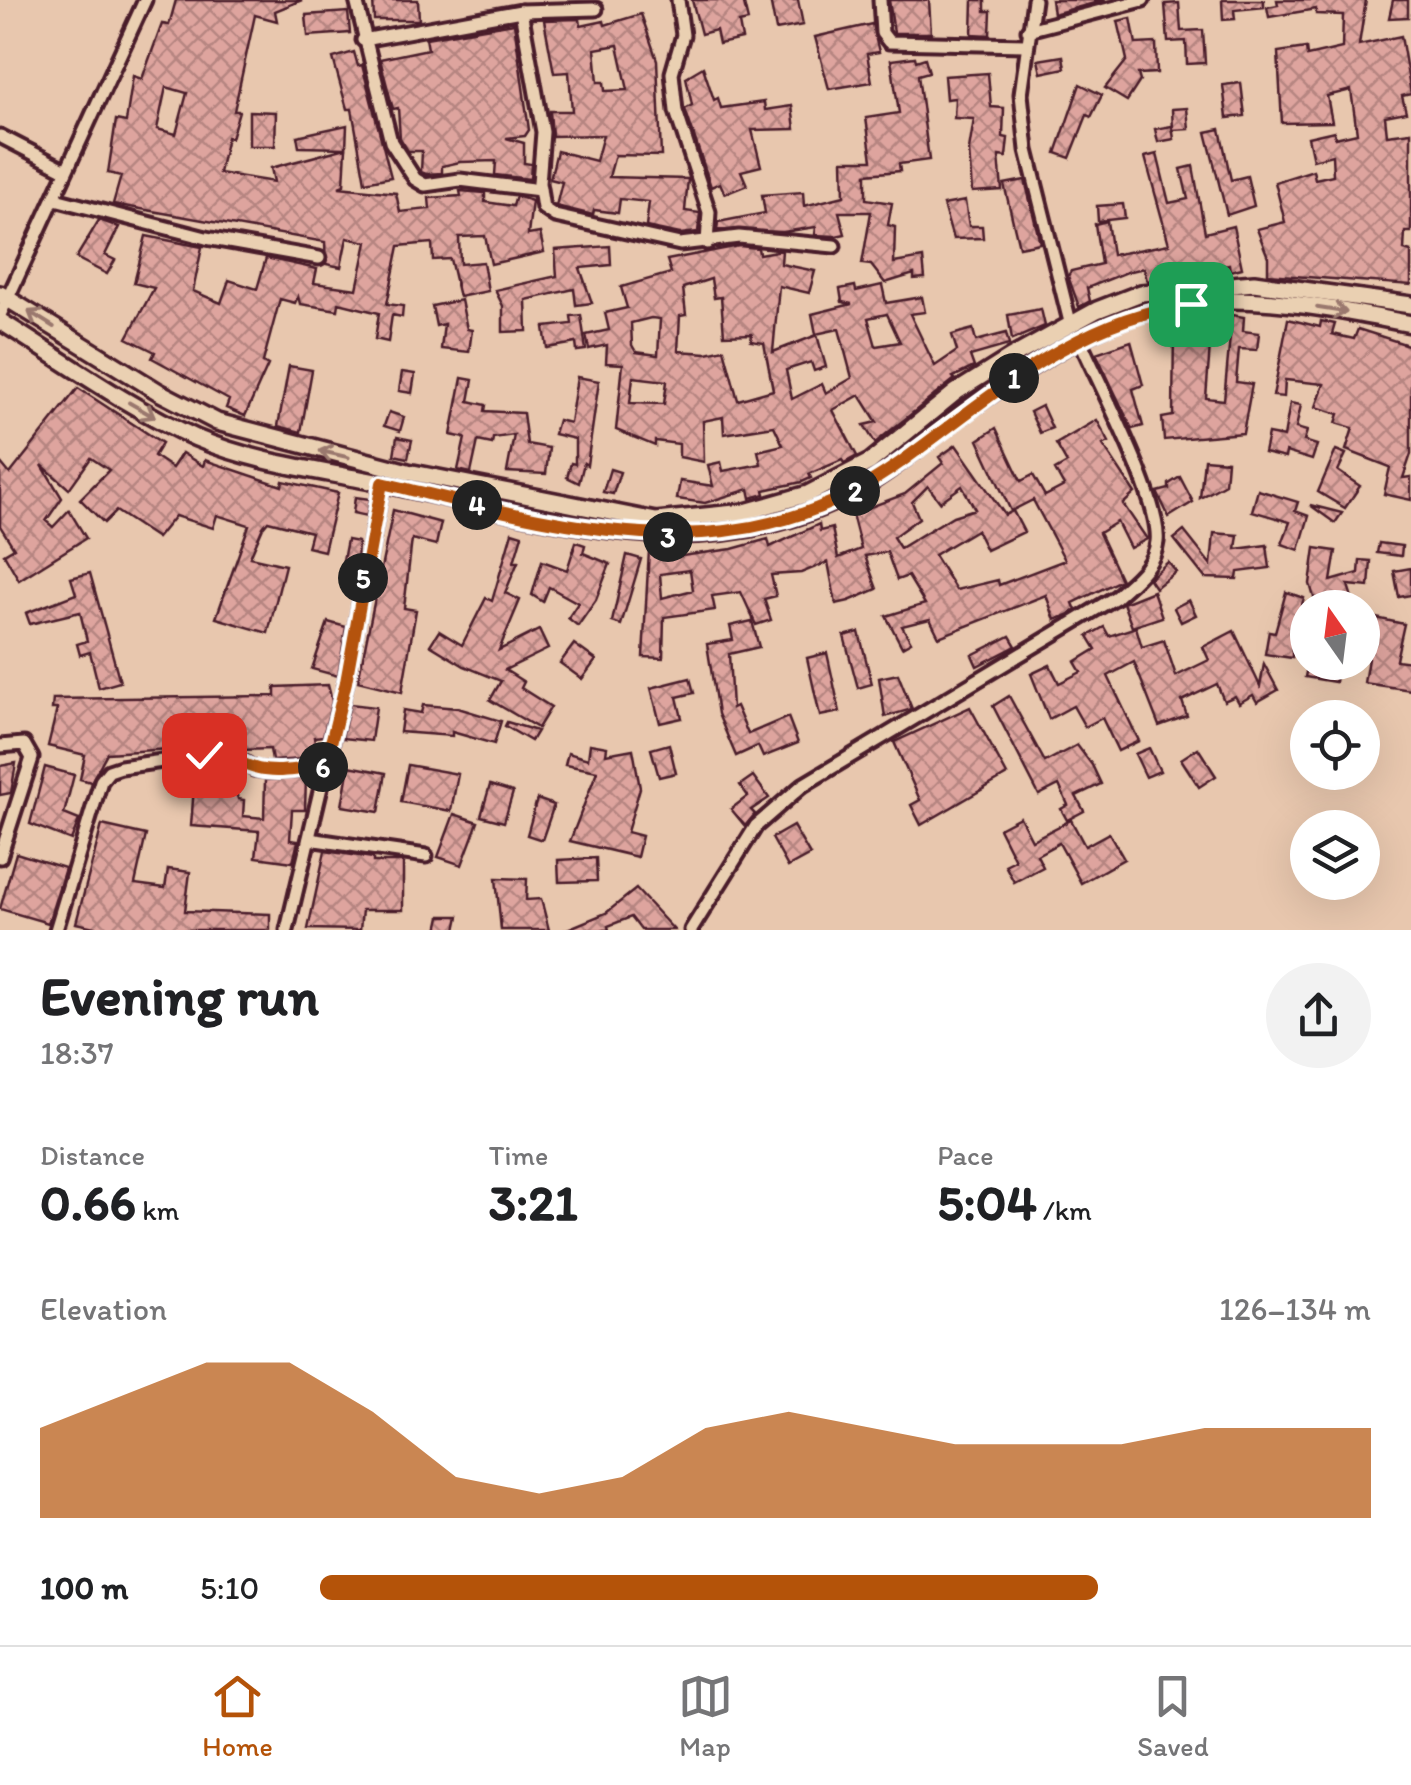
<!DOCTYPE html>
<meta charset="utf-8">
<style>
:root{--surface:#fff;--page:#f2f2f2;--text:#202124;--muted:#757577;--line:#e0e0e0;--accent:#b45309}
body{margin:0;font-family:Itim,sans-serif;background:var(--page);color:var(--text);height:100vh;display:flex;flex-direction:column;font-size:38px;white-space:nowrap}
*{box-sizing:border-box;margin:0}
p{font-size:32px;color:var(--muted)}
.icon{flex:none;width:55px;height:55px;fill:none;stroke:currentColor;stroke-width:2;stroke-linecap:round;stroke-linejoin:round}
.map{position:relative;height:930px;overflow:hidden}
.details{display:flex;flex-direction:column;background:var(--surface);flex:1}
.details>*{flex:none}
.needle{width:65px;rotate:346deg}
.fabs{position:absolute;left:1290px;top:590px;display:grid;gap:20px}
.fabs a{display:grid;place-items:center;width:90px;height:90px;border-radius:50%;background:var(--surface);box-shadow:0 10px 40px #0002;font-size:50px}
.pin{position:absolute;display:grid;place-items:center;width:85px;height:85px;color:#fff;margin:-42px;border-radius:20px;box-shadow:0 5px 15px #0006}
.km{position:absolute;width:50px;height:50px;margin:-25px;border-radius:50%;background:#222;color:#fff;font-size:28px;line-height:50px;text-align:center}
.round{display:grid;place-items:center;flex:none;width:105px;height:105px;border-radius:52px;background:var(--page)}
.overview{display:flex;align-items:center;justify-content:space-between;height:170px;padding:0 40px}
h1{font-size:55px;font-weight:700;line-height:75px}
.figures{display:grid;grid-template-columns:repeat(3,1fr);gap:15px;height:170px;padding:10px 40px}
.figures div{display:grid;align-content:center}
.figures b{font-size:50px;font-weight:700}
.figures small{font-size:28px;font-weight:400}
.figures p{font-size:28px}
.chart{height:280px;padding:20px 40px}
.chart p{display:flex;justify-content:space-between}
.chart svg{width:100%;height:180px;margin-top:10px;fill:var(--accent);opacity:.7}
ul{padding:0 40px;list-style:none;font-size:32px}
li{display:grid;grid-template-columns:160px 120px 1fr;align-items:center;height:75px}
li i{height:25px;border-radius:12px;background:var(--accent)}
.tabs{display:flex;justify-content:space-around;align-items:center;height:140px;border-top:2px solid var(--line);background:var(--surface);font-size:28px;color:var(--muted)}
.tabs a{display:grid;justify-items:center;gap:5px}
.tabs .active{color:var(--accent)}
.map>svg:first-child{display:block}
.building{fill:url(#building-cross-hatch);stroke:#4a1f2b;stroke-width:2.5;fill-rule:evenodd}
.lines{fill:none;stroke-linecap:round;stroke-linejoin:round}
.minor-casing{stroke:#4a1f2b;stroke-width:19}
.secondary-casing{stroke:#4a1f2b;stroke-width:22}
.minor{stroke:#ead0b2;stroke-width:11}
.secondary{stroke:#ead0b2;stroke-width:15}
.oneway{stroke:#9a786e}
.route-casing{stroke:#fff;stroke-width:20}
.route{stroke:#b45309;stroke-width:12}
</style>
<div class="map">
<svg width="1411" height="930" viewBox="0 0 1411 930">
<defs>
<pattern id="building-cross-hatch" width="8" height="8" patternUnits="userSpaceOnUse" patternTransform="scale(2.5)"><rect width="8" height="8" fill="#dea49e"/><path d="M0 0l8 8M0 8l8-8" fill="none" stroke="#b68581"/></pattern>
</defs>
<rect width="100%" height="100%" fill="#e8c7ae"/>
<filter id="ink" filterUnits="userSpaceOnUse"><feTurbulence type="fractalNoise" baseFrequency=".01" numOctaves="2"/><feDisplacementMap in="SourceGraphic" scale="20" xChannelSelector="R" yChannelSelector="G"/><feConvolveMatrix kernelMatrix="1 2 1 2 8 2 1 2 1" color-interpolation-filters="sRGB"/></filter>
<g filter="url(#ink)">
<g class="building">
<path d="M176 0H302L275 11 277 21 255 15 234 111H239L231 138 227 137 219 173 274 182 271 168 346 148 344 185 339 187 396 193 400 212 430 209 429 198 461 196 460 191 485 193V202L513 206 516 196 532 201 528 235 540 233 544 252 491 264 485 236 459 237 460 264 483 262 488 291 459 297 450 259 433 260 432 243 399 246 387 304 403 306 402 317 392 315 388 342 375 339 379 313 339 303 338 310 300 304 298 296 295 303 280 299 263 362 268 365 245 416 226 408 229 400 152 358 155 352 127 338 154 288 134 283 146 236 202 247 193 291 221 303 229 280 257 289 266 258 317 269 314 283 357 289 367 242 347 238 341 267 326 264 325 242 113 204 121 176 108 173 116 120 126 122 133 76 142 79 162 24 169 25ZM166 87 187 93 176 134 157 129Z"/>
<path d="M373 0H418L419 20H374Z"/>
<path d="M692 0H743L748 21 739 23 742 39 719 44 716 30 701 34Z"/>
<path d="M770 0H798L803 25 776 30Z"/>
<path d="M889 0H929L931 33H894Z"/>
<path d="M973 0H985V11H991L990 35 972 34Z"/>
<path d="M1051 0H1106L1053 14Z"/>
<path d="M1222 0H1264V7L1234 10 1235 19 1223 20Z"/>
<path d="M1277 0H1366L1359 45 1401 36 1411 94 1402 96 1406 112 1385 116 1387 135 1411 132V232H1405L1404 250 1411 252V285L1268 274V257L1257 229 1285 222 1275 182 1313 170 1315 179 1333 175 1332 155 1313 160 1308 137 1334 131 1335 138 1357 133 1351 90 1327 96 1332 122 1282 123 1278 52 1306 48 1307 56 1342 48 1343 15 1316 14V9L1269 17 1267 7 1278 5Z"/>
<path d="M1393 0H1408V17L1389 18Z"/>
<path d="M1179 3 1181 31 1203 30 1205 63 1187 64 1186 41 1168 42 1165 4Z"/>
<path d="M348 12 350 33 308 36 306 15Z"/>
<path d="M641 14 657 60 661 156 615 155 609 177 688 179 685 211 700 213 698 232 680 234 646 227 649 202 620 199 618 213 594 210 593 215 556 206 562 182 550 179 557 151 596 161 603 135 552 136 550 111H572L569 72 554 73 544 20 580 19 581 26 604 21 605 25ZM618 45 628 90 605 91 604 82H598L595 49Z"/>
<path d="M1131 18 1136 44 1156 43 1157 73 1138 74 1140 81 1127 101 1105 88 1127 60 1118 21Z"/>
<path d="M514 23 529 130 525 136 506 138 524 143V163L531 164 530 179 495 175 496 161 460 162 442 166V173L426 174 421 172 422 151H408L400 138 398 108 393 109 380 59 428 49 426 38Z"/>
<path d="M872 24 879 52 867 54 872 82 829 89 815 37Z"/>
<path d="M354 52 358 66 362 65 391 177 365 182 352 109H347L333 58Z"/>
<path d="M1063 56 1065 68 1041 73 1038 60Z"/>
<path d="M915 57 916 61 925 58 929 72 918 75 929 160 899 164 900 171 866 174V199L892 203 888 225 895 227 894 263 923 258 925 278 914 279V274L885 283 871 265 862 264 871 212H839L845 234 836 236 815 235 816 227 783 232 717 230 718 222 765 213 762 195 803 192 804 206 844 196 843 160H872L866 118 899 113 891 60Z"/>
<path d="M703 67 714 100 718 98 721 108 764 102 765 110 792 106 795 129 752 130 761 166 741 171 747 185 725 194 720 183 711 187 685 109 692 105 686 77Z"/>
<path d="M988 73 991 107 1004 108 1003 137 1008 138 1006 157 999 156 1002 190 972 192 969 150 974 119 954 118 955 98 946 99 944 76Z"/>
<path d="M1241 83 1245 116 1227 118 1223 85Z"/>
<path d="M1080 84 1102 95 1091 117 1087 115 1070 158 1056 153Z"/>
<path d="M1187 108 1189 129 1173 130 1172 109Z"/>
<path d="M249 111 276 112 275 146H249Z"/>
<path d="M347 125 346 148 299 147 297 136Z"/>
<path d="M1172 126 1174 139 1158 142 1155 129Z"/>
<path d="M1220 129 1231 180 1247 176 1254 206 1227 215 1206 132Z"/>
<path d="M1157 154 1169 203 1188 199 1181 169 1193 166 1205 233 1233 226 1242 268 1230 271 1229 264 1147 281 1144 268 1127 272 1087 288 1090 301 1079 307 1068 276 1071 271 1101 264 1095 224 1107 221 1112 255 1169 244 1145 157Z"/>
<path d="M1025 180 1040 243 1019 247 1004 184Z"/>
<path d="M965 201 969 226H982L983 238 953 239 943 205Z"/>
<path d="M1123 204 1125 218 1098 221 1097 206Z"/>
<path d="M99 220 119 227 105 255 115 260 107 274 76 258Z"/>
<path d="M610 246 611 265 580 268 592 303 576 305 574 289 526 300 527 331 503 332V306L495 290 557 276 555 250Z"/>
<path d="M739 246 758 248 759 254 782 250 781 264 815 271 809 293 779 286 773 352 817 335 826 367 814 371 811 362 786 370 792 399 822 384 826 393 852 378 839 329 816 334 812 314 852 304 842 302 840 289 855 286 856 291 882 285 886 303 922 297 925 312 910 314 935 366 957 351 952 335 962 332 973 329 976 341 1006 333 1009 345 970 356 974 367 953 377 955 379 875 443 864 425 877 422 860 395 833 410 857 456 844 463 842 460 809 474 811 478 802 482 764 490 765 494 751 498 749 489 705 503 677 499 680 481 713 486 708 465 721 462 723 471 761 464 758 451 783 445 774 426 724 434 723 417 703 421 704 462 679 457V444L655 441V446L616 430 623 364 606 363 607 345 589 349 586 335 609 330 605 313 627 308 621 287 671 273 667 260ZM711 279 714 298 721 297 724 335 752 334 751 341 764 343 773 390 738 400 724 349 707 353 678 351 680 316 686 315 683 288ZM887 314 900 342 876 346 868 318ZM651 318 660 319 658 355 636 352 632 345 631 323ZM633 377 667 381 664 404 630 403Z"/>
<path d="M461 300 467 329 472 330 469 352 441 349 444 324 436 326 432 306Z"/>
<path d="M1041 309 1045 326 1012 340 1008 315Z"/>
<path d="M581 315 586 350 577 351 576 343 547 348 544 327 572 324 571 316Z"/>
<path d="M1232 315 1244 317 1243 331 1259 333 1257 350 1239 349 1236 382 1252 384 1243 433 1164 440 1162 418 1173 416 1174 325 1200 327 1201 319 1212 320 1206 398 1224 400Z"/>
<path d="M1288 319 1320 327 1321 321 1335 324 1332 334 1354 339 1358 329 1411 346V454L1403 478 1411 477V500L1384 494 1390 467 1346 450 1353 428 1336 423 1339 414 1316 407 1324 384 1285 380 1284 397 1273 396Z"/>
<path d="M1131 341 1143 385 1133 389 1143 426 1132 429 1096 353Z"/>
<path d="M289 366 312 370 301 432 278 426Z"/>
<path d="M402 372 415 374 412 393 399 391Z"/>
<path d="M577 377 599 381 587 465 584 463 579 483 567 477 571 463 575 464V439L554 434 558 420 570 423Z"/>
<path d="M462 378 473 380 469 401 486 405 485 411 523 413 527 444 549 448 546 474 507 472 514 435 493 438 492 444 478 441 471 473 458 470 465 438 451 435Z"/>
<path d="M78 388 162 443 154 456 172 468 182 453 203 466 205 460 282 486 283 481 338 493 324 551 307 547 311 532 268 521 263 527 250 557 285 565 268 633 216 618 249 525 217 515 213 528 175 516 157 538 116 511 104 523 80 499 109 470 91 458 69 489 42 465 62 498 46 521 53 527 69 510 86 538 19 580 4 554 14 548 0 526V462L10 474Z"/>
<path d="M1290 403 1301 405 1296 428 1307 431 1304 441 1317 445 1312 460 1286 452 1285 458 1264 453 1268 434 1284 437Z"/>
<path d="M1042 406 1052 428 1040 433 1030 412Z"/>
<path d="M389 412 404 417 400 431 384 426Z"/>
<path d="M1097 420 1109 442 1103 445 1135 493 1123 504 1147 539 1130 548 1117 522 1099 533 1121 580 1073 603 1076 610 1068 615 1055 620 1046 595 939 637 930 619 902 626 911 642 902 647 886 616 925 604 908 576 897 580 887 552 865 556 877 589 849 601 836 604 828 562 801 573 771 575 776 596 764 599 771 620 756 625 741 592 712 596 715 610 664 617 663 658 643 657 649 550 659 549 660 559 732 549 768 539 770 547 819 524 820 531 832 528 838 558 861 549 852 514 905 494 943 463 939 457 956 445 1005 515 1013 511 1024 532 986 550 976 530 934 555 956 590 998 580 999 585 1065 560 1033 500 1011 511 978 440 996 428 1021 481 1033 475 1045 496 1064 486 1055 470 1067 463 1056 444ZM928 486 940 502 962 486 975 509 953 516 900 548 893 537 919 518 912 502ZM690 570 693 590 662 598 660 574Z"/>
<path d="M397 437 412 440 408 458 394 455Z"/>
<path d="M1336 450 1346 454 1338 471 1360 486 1345 508 1318 492Z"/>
<path d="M1204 459 1227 461 1225 484 1200 498Z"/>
<path d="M610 469 620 472 613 494 603 492Z"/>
<path d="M1180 477 1193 502 1169 517 1157 492 1169 489V484Z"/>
<path d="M1258 490 1298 502 1295 511 1309 516 1299 550 1282 544 1290 522 1252 511Z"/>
<path d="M355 497 370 499 367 516 353 513Z"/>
<path d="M1310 505 1342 513 1335 523Z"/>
<path d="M393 510 441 523 436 545 412 539 404 608 416 610 402 692 358 681Z"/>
<path d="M1184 531 1211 565 1214 533 1238 535 1236 549 1267 545 1270 568 1238 572 1237 579 1205 578 1174 539Z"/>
<path d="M512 532 522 535 514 562H518L505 593 520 600 499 650 539 630 548 649 505 670 524 682 521 688 551 707 538 728 490 700 501 681 464 666 430 645 439 631 462 645 486 598 492 601Z"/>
<path d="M347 540 358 542 357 567 342 565Z"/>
<path d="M576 542 585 545 583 553 610 564 596 600 578 626 568 618 578 603 549 587 543 602 532 595 542 561 567 570Z"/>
<path d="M1379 543 1402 546 1401 556 1377 553Z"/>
<path d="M1315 548 1336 551 1331 581 1359 573 1360 560 1371 561 1369 587 1348 585 1353 601 1317 608 1310 584Z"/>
<path d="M627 555 641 559 621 625 612 622Z"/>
<path d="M1168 562 1176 572 1155 588 1149 579Z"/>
<path d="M1411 568V595L1399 597 1394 571Z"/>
<path d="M90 573 120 682 99 688 90 652 80 655 77 644 87 641 80 612 30 624 26 613 76 594 71 578Z"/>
<path d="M1153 591 1162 617 1132 627 1123 603Z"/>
<path d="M1286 592 1304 598 1292 638V658L1265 654 1269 631 1275 632Z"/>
<path d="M1189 600 1196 615 1181 622 1174 608Z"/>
<path d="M1362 615 1404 624 1396 660 1411 662V690L1364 683 1371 640 1362 638Z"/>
<path d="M752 621 759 647 729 654 732 708 736 706 748 734 788 717 798 743 763 757 758 746 736 756 718 714 707 644 733 640 730 626Z"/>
<path d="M328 622 346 627 338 676 312 669Z"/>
<path d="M1104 627 1109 636 1136 627 1142 647 1164 640 1176 676 1209 660 1203 647 1234 631 1260 686 1264 664 1278 690 1257 702 1253 695 1239 703 1235 696 1224 701 1217 684 1182 701 1187 716 1159 726 1134 662 1108 676 1139 741 1118 751 1102 718 1085 727 1073 706 1049 719 1031 674 1050 665 1059 683 1081 672 1075 662 1096 649 1088 636Z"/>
<path d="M859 632 872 684 858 688 844 636Z"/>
<path d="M1010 636 1016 646 977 666 972 655Z"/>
<path d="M574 644 596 660 582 679 560 663Z"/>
<path d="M827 653 840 712 820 716 807 658Z"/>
<path d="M1308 662H1338L1335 682 1305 677Z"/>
<path d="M898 674 912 709 885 717 879 678Z"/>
<path d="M690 678 694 693 677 697 682 718 660 723 651 688Z"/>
<path d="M328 685 332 701 323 736 314 737 318 758 272 761 270 749 242 750 231 745 107 753 91 782 80 779 85 755 48 746 57 709H52L53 699 275 696V687Z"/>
<path d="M1009 696 1045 762 1077 745 1092 765 1101 784 1076 796 1084 811 1067 820 1061 809 1068 805 1059 785 1039 795 993 706Z"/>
<path d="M350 704 376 707 371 741 342 738Z"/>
<path d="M423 705 458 708 501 721 494 744 452 732V736L400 732 403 710 421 713Z"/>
<path d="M970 707 1007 775 921 825 911 805 920 800 894 742Z"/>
<path d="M507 722 537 731 531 741 505 726Z"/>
<path d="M590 744 607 747 606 754 633 749 640 788 627 832 642 836 637 857 570 841 597 771 565 765 568 753 588 759Z"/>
<path d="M669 744 676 773 659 777 651 749Z"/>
<path d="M1149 748 1160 771 1146 777 1135 754Z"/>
<path d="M1198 748 1216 776 1199 787 1181 759Z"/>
<path d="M16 763 11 793 0 795V766Z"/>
<path d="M228 763 238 799 244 800 243 816 264 818 265 780 306 778 305 810H292L290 840 298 841 293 862 256 857 259 831 191 826 194 786 190 766Z"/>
<path d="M408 765 458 774 451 811 401 802Z"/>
<path d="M349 766 386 773 379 812 342 806Z"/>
<path d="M45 767 74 775 64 814 79 820 71 840 30 824Z"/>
<path d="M753 776 769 798 751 810 755 814 745 826 731 809 748 796 740 785Z"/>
<path d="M490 785 513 792 504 822 481 816Z"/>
<path d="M537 799 554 805 542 840 527 835Z"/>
<path d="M454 814 478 822 462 865 438 857Z"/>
<path d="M1020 817 1032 840 1071 820 1085 846 1109 833 1124 859 1081 883 1059 843 1037 855 1043 867 1014 882 1005 865 1015 860 999 828Z"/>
<path d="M102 825 146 835 135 884 165 888 168 869 190 872 185 911 270 914V930H108L76 923Z"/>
<path d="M793 826 810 855 788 867 772 838Z"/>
<path d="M325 851 373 858V862H403V910H362L360 930 308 929Z"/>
<path d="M16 853 65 868 48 923 0 909Z"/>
<path d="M596 858 597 881 559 882 558 860Z"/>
<path d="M496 878 527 879 526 900 541 899 549 930H501Z"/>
<path d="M636 889 674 930H641L631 917 608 926 609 930H565L606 913Z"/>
<path d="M441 916H459L456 930H438Z"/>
</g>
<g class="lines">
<defs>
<g id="minor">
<path d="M356 0 391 142 415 179 425 185 460 180 540 190"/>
<path d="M678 0 683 35 672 73 676 111 709 212 707 243"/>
<path d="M880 0 882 33 889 42 1025 45"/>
<path d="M1034 0 1021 94 1027 150 1071 326"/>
<path d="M521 11 543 132 539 183 543 208 555 216 680 244 739 237 834 246"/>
<path d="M1028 30 1143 0"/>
<path d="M363 40 521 11 596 9"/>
<path d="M0 136 66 170"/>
<path d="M55 199 206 238 319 258"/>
<path d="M0 315 145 0"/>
<path d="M0 746 24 744 32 758 0 857"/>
<path d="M309 839 426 856"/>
<path d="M56 930 101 781 109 771 121 767 204 755 231 754 254 769 269 771 325 767"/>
<path d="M287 930 346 682 382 483"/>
<path d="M691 930 756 826 803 785 1116 597C1133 581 1154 567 1157 542 1162 502 1097 380 1079 338"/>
</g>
<g id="secondary">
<path d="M0 294 159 392 217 422 408 472 656 521 745 512 808 494 870 462 956 392 1010 358 1097 310 1141 293 1254 283 1411 305"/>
<path d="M0 321C64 361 127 407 196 438 255 463 318 470 381 483 535 514 690 573 842 498 891 474 929 436 973 406 1025 370 1079 332 1139 313 1225 286 1325 307 1411 324"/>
</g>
</defs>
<use href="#minor" class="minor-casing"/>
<use href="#secondary" class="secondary-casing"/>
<use href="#minor" class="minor"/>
<use href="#secondary" class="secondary"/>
</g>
<defs><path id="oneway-shaft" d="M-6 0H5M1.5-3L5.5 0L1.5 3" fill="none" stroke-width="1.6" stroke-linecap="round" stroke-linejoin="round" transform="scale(2.5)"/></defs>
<g class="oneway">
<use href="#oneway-shaft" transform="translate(1332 310) rotate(9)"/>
<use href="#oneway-shaft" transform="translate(41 319) rotate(-148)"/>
<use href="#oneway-shaft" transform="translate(142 410) rotate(30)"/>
<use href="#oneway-shaft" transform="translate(334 454) rotate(-167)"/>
</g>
</g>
<g class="lines" filter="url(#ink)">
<defs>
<path id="route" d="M204 755C238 753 232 763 258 769 278 774 304 768 325 767L346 682 382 483C562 525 735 582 901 462 991 397 1077 318 1191 304"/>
</defs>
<use href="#route" class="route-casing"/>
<use href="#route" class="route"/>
</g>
</svg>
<div class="fabs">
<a><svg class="needle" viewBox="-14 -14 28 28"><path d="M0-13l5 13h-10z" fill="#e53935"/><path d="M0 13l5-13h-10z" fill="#757577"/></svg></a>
<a><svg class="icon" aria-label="locate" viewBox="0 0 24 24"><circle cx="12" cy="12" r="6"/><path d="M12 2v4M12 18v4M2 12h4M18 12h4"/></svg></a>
<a><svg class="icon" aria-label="layers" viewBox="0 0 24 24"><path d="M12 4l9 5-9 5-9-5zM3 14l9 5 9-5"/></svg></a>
</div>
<div class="pin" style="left:1191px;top:304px;background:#1e9e55"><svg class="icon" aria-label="arrive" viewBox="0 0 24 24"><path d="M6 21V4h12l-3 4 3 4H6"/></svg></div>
<div class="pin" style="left:204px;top:755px;background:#d93025"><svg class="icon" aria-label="check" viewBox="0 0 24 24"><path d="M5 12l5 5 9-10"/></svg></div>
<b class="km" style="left:1014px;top:378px">1</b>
<b class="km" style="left:855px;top:491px">2</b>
<b class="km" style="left:668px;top:537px">3</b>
<b class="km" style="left:477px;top:505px">4</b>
<b class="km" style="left:363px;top:578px">5</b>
<b class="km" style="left:323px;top:767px">6</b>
</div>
<section class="details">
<div class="overview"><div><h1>Evening run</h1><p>18:37</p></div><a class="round"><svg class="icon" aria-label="share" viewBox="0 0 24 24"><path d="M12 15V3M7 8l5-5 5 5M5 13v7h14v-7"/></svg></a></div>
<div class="figures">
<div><p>Distance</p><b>0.66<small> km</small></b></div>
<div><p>Time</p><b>3:21</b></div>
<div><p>Pace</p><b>5:04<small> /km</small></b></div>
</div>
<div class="chart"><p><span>Elevation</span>126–134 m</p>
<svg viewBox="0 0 160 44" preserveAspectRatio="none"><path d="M0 44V22L10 14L20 6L30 6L40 18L50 34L60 38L70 34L80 22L90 18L100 22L110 26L120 26L130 26L140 22L150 22L160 22V44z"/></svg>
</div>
<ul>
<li><b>100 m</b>5:10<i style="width:74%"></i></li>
</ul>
</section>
<nav class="tabs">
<a class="active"><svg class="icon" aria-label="home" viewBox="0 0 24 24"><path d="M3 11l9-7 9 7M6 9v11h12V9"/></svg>Home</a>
<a><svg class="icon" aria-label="map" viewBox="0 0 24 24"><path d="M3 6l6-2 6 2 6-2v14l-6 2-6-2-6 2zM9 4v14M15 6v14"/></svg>Map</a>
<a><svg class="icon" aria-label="saved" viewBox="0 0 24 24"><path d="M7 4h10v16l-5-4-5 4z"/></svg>Saved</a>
</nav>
